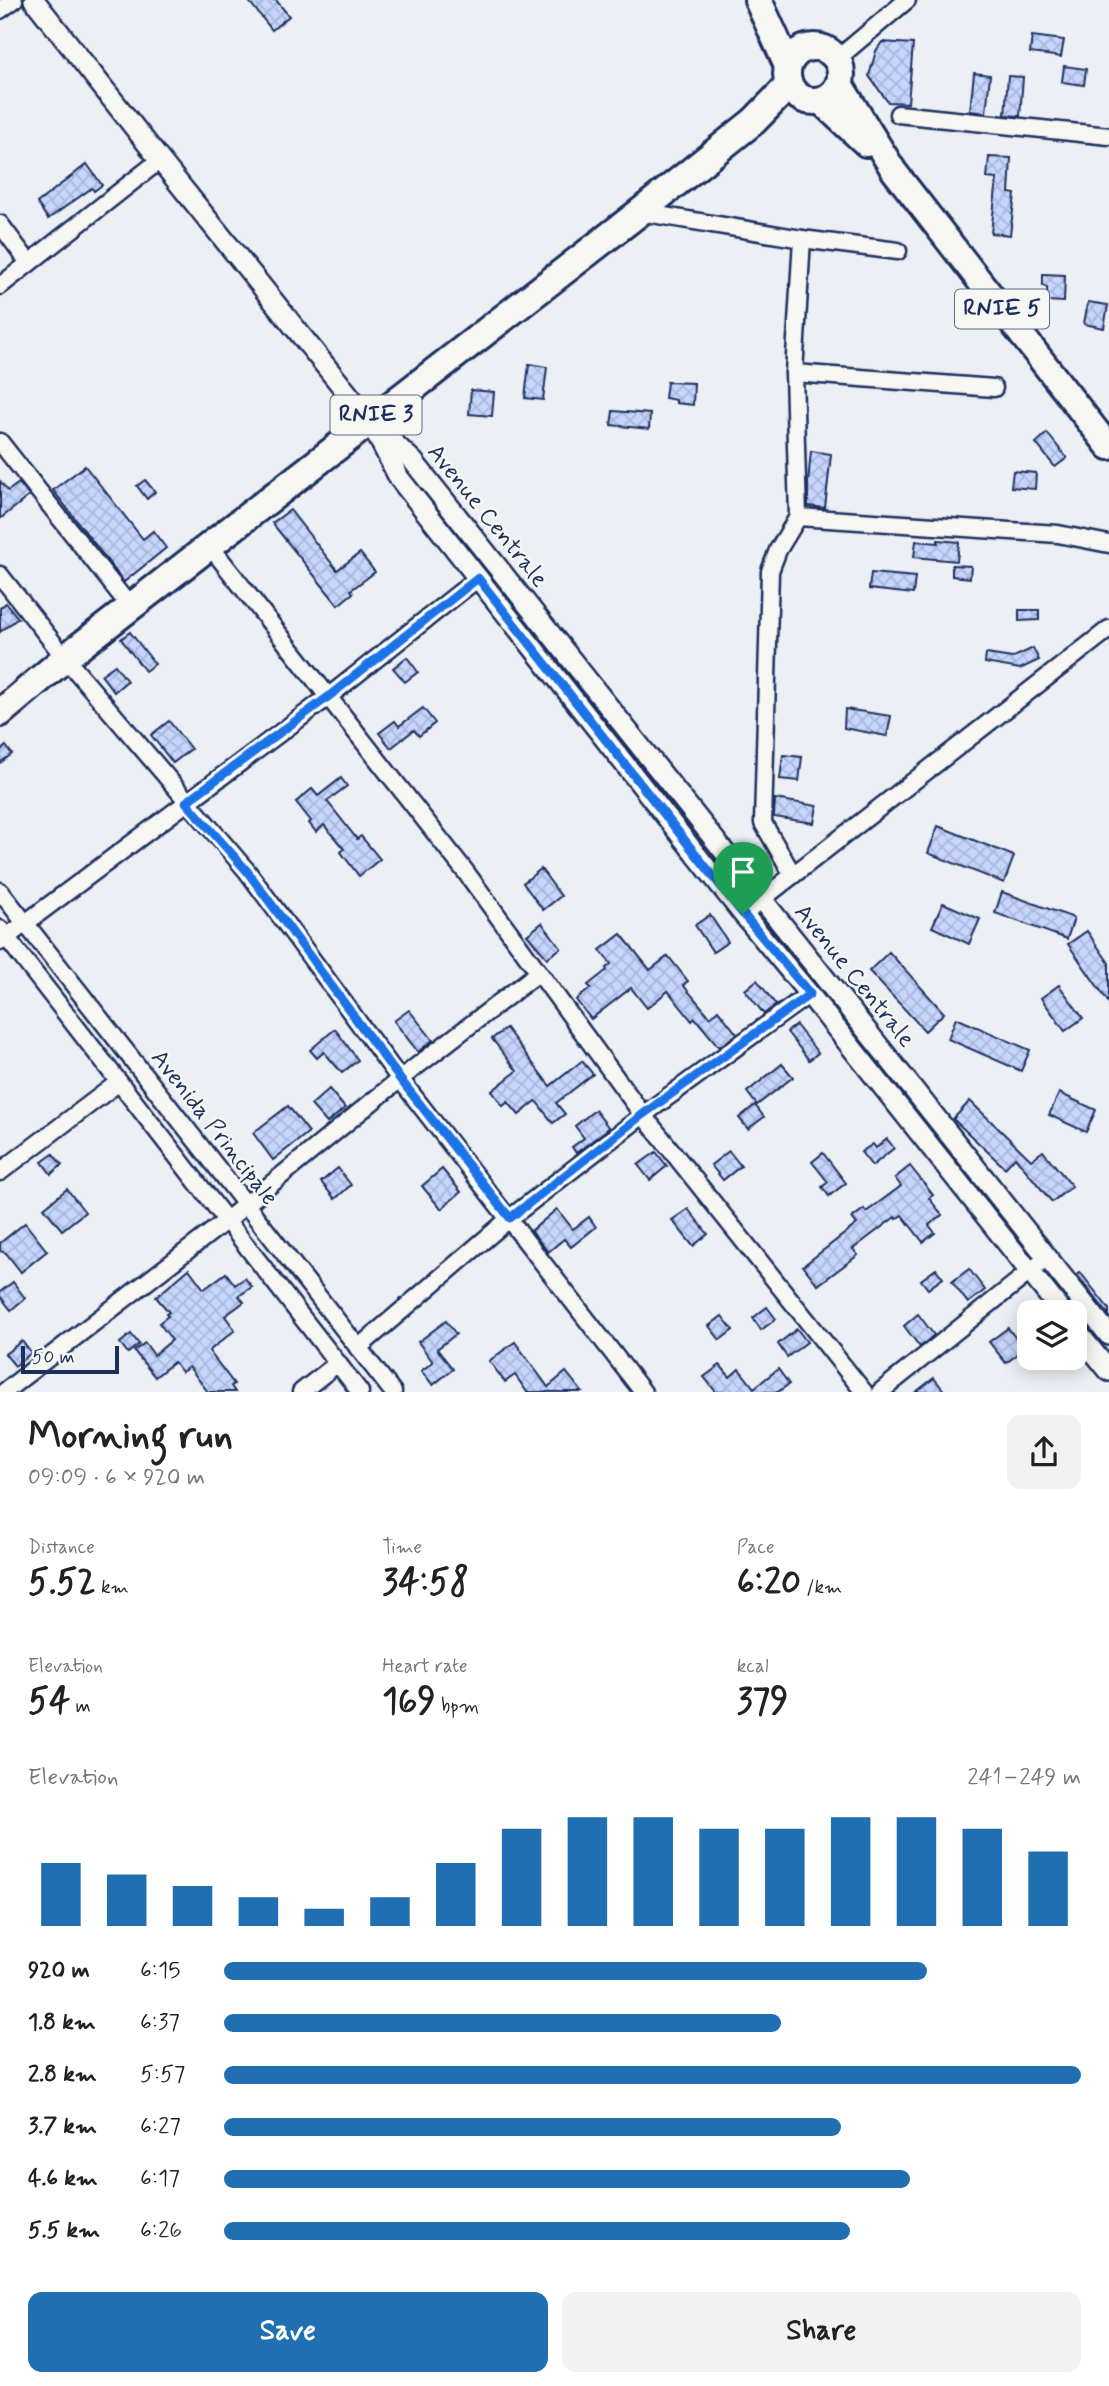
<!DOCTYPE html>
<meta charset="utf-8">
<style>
:root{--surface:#fff;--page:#f2f2f2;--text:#222;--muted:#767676;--accent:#1f6fb2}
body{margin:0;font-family:Mynerve,sans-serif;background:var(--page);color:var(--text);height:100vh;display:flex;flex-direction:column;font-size:26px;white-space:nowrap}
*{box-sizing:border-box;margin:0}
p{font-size:23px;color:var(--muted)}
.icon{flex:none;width:38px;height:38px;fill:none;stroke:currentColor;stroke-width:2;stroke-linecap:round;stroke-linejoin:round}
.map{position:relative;height:1392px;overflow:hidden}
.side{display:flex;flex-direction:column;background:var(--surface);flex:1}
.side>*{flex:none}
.tools{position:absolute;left:1017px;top:1300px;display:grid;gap:14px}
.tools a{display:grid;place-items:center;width:70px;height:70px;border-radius:14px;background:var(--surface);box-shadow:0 4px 18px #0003;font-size:35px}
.scale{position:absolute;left:21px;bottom:18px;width:98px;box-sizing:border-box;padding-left:7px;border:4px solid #1b2f5e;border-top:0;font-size:19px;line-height:24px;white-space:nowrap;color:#1b2f5e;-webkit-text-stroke:5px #f6f6f2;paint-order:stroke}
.pin{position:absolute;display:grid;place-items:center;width:60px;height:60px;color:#fff;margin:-72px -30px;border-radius:50% 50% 50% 0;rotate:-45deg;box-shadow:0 0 7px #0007}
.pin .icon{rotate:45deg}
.round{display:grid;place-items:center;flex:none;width:74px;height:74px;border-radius:14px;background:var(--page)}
.head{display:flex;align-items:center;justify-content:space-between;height:119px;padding:0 28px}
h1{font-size:38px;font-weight:700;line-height:52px}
.metrics{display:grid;grid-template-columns:repeat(3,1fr);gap:10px;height:119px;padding:7px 28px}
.metrics div{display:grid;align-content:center}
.metrics b{font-size:35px;font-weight:700}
.metrics small{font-size:19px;font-weight:400}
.metrics p{font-size:19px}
.chart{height:196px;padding:14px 28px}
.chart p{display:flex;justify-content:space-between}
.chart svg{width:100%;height:126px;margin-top:7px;stroke:var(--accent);stroke-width:6}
.button{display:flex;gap:14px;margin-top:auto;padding:14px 28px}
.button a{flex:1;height:80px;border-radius:14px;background:var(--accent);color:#fff;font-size:28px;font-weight:700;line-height:80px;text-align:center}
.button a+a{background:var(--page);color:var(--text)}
ul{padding:0 28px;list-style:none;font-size:23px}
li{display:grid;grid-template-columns:112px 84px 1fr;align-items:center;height:52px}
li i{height:18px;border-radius:9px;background:var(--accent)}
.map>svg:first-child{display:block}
.building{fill:url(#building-cross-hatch);stroke:#1b2f5e;stroke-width:2}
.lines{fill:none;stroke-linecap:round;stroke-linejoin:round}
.minor-casing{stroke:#1b2f5e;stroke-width:21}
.tertiary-casing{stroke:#1b2f5e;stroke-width:24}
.primary-casing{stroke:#1b2f5e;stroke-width:30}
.trunk-casing{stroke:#1b2f5e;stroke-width:32}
.minor{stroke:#f6f6f2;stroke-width:16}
.tertiary{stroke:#f6f6f2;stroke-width:19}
.primary{stroke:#f6f6f2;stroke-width:24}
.trunk{stroke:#f6f6f2;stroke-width:26}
.route-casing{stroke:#fff;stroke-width:14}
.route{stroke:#1a73e8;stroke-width:9}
.labels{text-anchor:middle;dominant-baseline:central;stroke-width:5;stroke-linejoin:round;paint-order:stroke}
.shield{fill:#f6f6f2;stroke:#5d6b8a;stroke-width:2}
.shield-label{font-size:23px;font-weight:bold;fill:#1b2f5e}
.street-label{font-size:24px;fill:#1b2f5e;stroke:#f6f6f2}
</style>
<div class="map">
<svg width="1109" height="1392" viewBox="0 0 1109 1392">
<defs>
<pattern id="building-cross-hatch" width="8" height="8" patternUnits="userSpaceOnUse" patternTransform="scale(1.75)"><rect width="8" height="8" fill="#c6d5fc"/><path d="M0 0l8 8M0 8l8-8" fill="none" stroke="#aab7da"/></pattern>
</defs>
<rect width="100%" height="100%" fill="#eceff4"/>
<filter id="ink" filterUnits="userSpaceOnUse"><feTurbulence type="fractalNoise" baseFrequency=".0143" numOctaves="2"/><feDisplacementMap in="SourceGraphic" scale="14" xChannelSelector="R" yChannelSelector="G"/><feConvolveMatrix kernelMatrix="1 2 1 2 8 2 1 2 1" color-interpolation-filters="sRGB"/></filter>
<g filter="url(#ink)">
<g class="building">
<path d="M248 0H276L289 16 272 30Z"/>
<path d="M1032 36 1064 40 1061 57 1030 53Z"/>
<path d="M882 42 913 44 908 103 888 102 869 76 876 51Z"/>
<path d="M1064 66 1086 69 1084 85 1062 82Z"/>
<path d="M974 73 990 75 986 113 970 111Z"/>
<path d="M1008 76 1023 77 1020 116 1005 115Z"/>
<path d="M989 157 1011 158 1009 193 1015 194 1010 235 991 233 997 179 987 178Z"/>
<path d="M87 164 102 185 94 191 92 188 48 219 37 203Z"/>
<path d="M1043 274 1065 275 1064 302 1047 301V287L1043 286Z"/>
<path d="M1088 302 1108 305 1104 328 1084 324Z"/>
<path d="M529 364 547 367 543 400 525 398Z"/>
<path d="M667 382 694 383 693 405 676 403V400L665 398Z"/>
<path d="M471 390 494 392 492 416 469 414Z"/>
<path d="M613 411 650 414 649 429 611 425Z"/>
<path d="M1047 433 1067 458 1055 467 1036 443Z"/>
<path d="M811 451 831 454 825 508 808 506V483Z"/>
<path d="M85 466 143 539 153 531 166 548 124 582 53 490Z"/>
<path d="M1013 471 1036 473 1035 489 1011 487Z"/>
<path d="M145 480 155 492 147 499 137 486Z"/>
<path d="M0 481 8 491 19 483 29 496 0 519Z"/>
<path d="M290 510 337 570 360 553 375 572 351 590 353 593 338 605 272 523Z"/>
<path d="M938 540 959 542 957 561 914 557 916 541 938 543Z"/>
<path d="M952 565 971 566 970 578 952 576Z"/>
<path d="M871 573 915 577 913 594 869 589Z"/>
<path d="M6 603 18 618 0 632V608Z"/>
<path d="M1019 610H1039V620L1019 621Z"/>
<path d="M130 632 155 664 145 671 121 639Z"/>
<path d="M1033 648 1039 660 1020 669 985 663 986 654 1012 658Z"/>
<path d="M407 657 418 672 405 682 393 668Z"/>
<path d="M115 665 127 681 114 692 101 675Z"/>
<path d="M423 708 435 723 419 736 414 730 391 748 379 733 395 721 399 726Z"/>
<path d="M845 709 891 716 887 736 844 728Z"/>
<path d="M169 721 191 749 173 763 151 735Z"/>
<path d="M6 746 12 754 0 763V751Z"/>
<path d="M783 755 802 757 799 781 780 779Z"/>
<path d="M341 778 347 786 327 801 357 839 361 836 380 859 359 876 341 852 344 849 324 825 316 832 309 823 311 821 296 802 312 789 318 796Z"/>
<path d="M775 799 817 806 814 823 774 817Z"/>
<path d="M938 826 1014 856 1004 883 928 853Z"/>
<path d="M541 869 561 896 543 910 523 883Z"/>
<path d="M1002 892 1074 918 1067 939 995 913Z"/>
<path d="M943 903 980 919 969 944 932 927Z"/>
<path d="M710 915 728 942 713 952 695 925Z"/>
<path d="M542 923 561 948 547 958 527 935Z"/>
<path d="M1087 931 1109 963V1003L1068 944Z"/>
<path d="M621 934 650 970 668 956 688 981 683 985 710 1017 718 1010 737 1034 719 1047 695 1018 692 1021 668 991 647 1008 631 988 591 1019 576 1000 591 988 588 985 607 970 606 968 611 964 600 950Z"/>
<path d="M889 952 944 1013 925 1031 869 971Z"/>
<path d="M757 980 776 1005 764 1014 745 990Z"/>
<path d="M1059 985 1083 1018 1065 1031 1041 998Z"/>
<path d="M409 1010 433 1040 418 1052 394 1021Z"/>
<path d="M956 1018 1030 1050 1021 1071 948 1039Z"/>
<path d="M796 1025 818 1053 809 1060 787 1032Z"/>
<path d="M506 1028 550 1086 582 1061 593 1074 556 1103 565 1114 553 1123 536 1101 519 1115 508 1102 503 1106 492 1091 517 1071 492 1039Z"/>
<path d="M335 1029 358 1060 342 1073 324 1052 317 1058 310 1050Z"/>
<path d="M782 1064 793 1077 757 1105 747 1092Z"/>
<path d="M329 1089 345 1108 327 1123 311 1105Z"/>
<path d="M1059 1093 1096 1110 1086 1132 1049 1115Z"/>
<path d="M970 1101 1031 1160 1043 1151 1072 1186 1052 1202 1015 1157 1005 1168 953 1119Z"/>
<path d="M755 1105 764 1117 748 1129 739 1118Z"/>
<path d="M288 1106 309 1132 273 1160 253 1133Z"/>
<path d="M595 1110 609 1128 576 1153 572 1147 584 1138 575 1126Z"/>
<path d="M887 1139 894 1148 872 1166 861 1152 873 1144 876 1148Z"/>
<path d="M729 1151 741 1166 723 1180 711 1165Z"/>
<path d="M656 1152 667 1166 650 1180 638 1165Z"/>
<path d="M823 1153 846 1183 829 1196 822 1187 828 1182 812 1162Z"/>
<path d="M53 1154 62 1165 51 1174 42 1162Z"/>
<path d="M910 1166 933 1195 929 1198 942 1215 929 1225 935 1233 923 1242 902 1215 896 1219 895 1217 853 1249 858 1255 818 1285 803 1266 857 1224 852 1218 864 1209 866 1212 901 1186 895 1178Z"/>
<path d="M338 1168 351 1185 335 1199 321 1182Z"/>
<path d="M442 1169 461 1192 441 1209 422 1186Z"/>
<path d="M67 1189 85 1212 62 1230 44 1208Z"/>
<path d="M557 1209 573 1229 589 1217 596 1227 571 1247 564 1239 548 1252 531 1231Z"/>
<path d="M688 1209 708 1234 693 1246 672 1220Z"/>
<path d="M25 1223 47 1251 21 1272 6 1253 0 1251V1243Z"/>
<path d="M189 1269 204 1289 226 1273 235 1285 245 1278 252 1287 239 1296 244 1302 225 1316 235 1330 209 1351 234 1384 231 1386 235 1392H208L189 1367 182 1372 174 1362 155 1377 134 1351 145 1343 154 1355 172 1340 159 1323 168 1316 166 1314 169 1312 156 1297Z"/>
<path d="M936 1269 943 1278 928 1289 921 1280Z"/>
<path d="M969 1269 985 1290 968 1303 952 1282Z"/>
<path d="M1080 1272 1109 1309V1315L1077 1275Z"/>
<path d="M13 1282 25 1298 11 1310 0 1296V1292Z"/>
<path d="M767 1307 776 1319 761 1330 753 1318Z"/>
<path d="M918 1314 934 1335 920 1347 904 1326Z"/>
<path d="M722 1316 733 1330 720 1340 709 1326Z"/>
<path d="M446 1321 456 1334 437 1349 453 1369 433 1385 421 1371 433 1362 418 1342Z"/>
<path d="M1008 1328 1024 1349 1006 1363 989 1342Z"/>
<path d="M797 1329 807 1342 787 1357 778 1344Z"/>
<path d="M131 1334 139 1344 128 1353 120 1343Z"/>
<path d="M22 1341 31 1353 15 1366 5 1354Z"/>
<path d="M515 1342 548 1387 566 1372 582 1392H527L515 1375 505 1382 489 1361Z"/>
<path d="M720 1365 730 1377 739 1369 754 1388 778 1369 789 1384 778 1392H716L704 1377Z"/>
<path d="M934 1378 945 1392H916Z"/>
</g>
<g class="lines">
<defs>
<g id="minor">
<path d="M0 10 14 0"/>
<path d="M837 59 907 0"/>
<path d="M898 114 1109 136"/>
<path d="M640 212 802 239 898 251"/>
<path d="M0 224 29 263"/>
<path d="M0 286 160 160"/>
<path d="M794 373 994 388"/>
<path d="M0 442 131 608"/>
<path d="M798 517 1058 534 1109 544"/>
<path d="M210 546 465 871 643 1115 864 1392"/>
<path d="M0 575 65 658 247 871 400 1079 643 1392"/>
<path d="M793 875 763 823 770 571 778 550 798 517 794 373 802 239"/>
<path d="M0 891 393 1392"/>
<path d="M743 914 1109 629"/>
<path d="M0 929 360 1392"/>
<path d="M0 942 328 697 478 578"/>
<path d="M0 1172 119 1082"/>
<path d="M358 1348 510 1218 643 1115 809 994"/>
<path d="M4 1392 227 1220 400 1079 538 973"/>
<path d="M301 1392 338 1363"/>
<path d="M880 1392 1047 1258"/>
</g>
<g id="tertiary">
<path d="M34 0 160 160 369 420 413 461 1109 1335"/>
<path d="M376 433 399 478 743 914 809 994 1062 1312"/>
<path d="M1074 1328 1109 1371"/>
</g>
<g id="primary">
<path d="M840 84 894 171 1109 447"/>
<path d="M820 101 866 144"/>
</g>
<g id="trunk">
<path d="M758 0 788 66"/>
<circle cx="814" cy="74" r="27"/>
<path d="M0 713 65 658 640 212 754 121 789 85"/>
</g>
</defs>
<use href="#minor" class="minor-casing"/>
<use href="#tertiary" class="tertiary-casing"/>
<use href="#primary" class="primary-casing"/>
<use href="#trunk" class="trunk-casing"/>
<use href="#minor" class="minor"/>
<use href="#tertiary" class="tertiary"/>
<use href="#primary" class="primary"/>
<use href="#trunk" class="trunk"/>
</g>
</g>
<g class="lines" filter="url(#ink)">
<defs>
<path id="route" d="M478 578 743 914 810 994 642 1115 510 1218 400 1079 247 871 186 802 328 697Z"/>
</defs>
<use href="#route" class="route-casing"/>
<use href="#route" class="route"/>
</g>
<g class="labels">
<g class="shield">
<rect x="955" y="289.5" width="94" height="39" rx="5"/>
<rect x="330.5" y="395.5" width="91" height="39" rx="5"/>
</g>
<g class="shield-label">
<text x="1002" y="309">RNIE 5</text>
<text x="376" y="415">RNIE 3</text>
</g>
<g class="street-label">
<text transform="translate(487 516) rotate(51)">Avenue Centrale</text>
<text transform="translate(854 976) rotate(51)">Avenue Centrale</text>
<text transform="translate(214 1128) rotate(52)">Avenida Principale</text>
</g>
</g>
</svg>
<div class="tools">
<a><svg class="icon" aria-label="layers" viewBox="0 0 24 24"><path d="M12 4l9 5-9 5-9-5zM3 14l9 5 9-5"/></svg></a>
</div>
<div class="scale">50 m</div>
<div class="pin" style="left:743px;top:914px;background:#1e9e55"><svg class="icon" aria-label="arrive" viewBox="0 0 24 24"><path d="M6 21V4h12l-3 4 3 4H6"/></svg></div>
</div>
<section class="side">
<div class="head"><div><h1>Morning run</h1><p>09:09 · 6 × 920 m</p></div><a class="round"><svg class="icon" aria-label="share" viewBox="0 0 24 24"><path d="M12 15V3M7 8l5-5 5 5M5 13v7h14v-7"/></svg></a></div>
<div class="metrics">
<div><p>Distance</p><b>5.52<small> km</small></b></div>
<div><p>Time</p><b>34:58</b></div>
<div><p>Pace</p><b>6:20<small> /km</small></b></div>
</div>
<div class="metrics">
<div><p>Elevation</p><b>54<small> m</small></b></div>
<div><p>Heart rate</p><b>169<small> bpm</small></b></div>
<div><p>kcal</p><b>379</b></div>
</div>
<div class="chart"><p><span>Elevation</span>241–249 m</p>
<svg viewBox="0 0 160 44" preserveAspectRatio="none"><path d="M5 44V22M15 44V26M25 44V30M35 44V34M45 44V38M55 44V34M65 44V22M75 44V10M85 44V6M95 44V6M105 44V10M115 44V10M125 44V6M135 44V6M145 44V10M155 44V18"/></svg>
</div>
<ul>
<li><b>920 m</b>6:15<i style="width:82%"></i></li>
<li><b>1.8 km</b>6:37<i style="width:65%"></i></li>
<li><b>2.8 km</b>5:57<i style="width:100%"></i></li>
<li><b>3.7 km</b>6:27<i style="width:72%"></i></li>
<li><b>4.6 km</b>6:17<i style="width:80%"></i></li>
<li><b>5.5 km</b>6:26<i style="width:73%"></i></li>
</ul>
<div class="button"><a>Save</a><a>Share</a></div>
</section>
